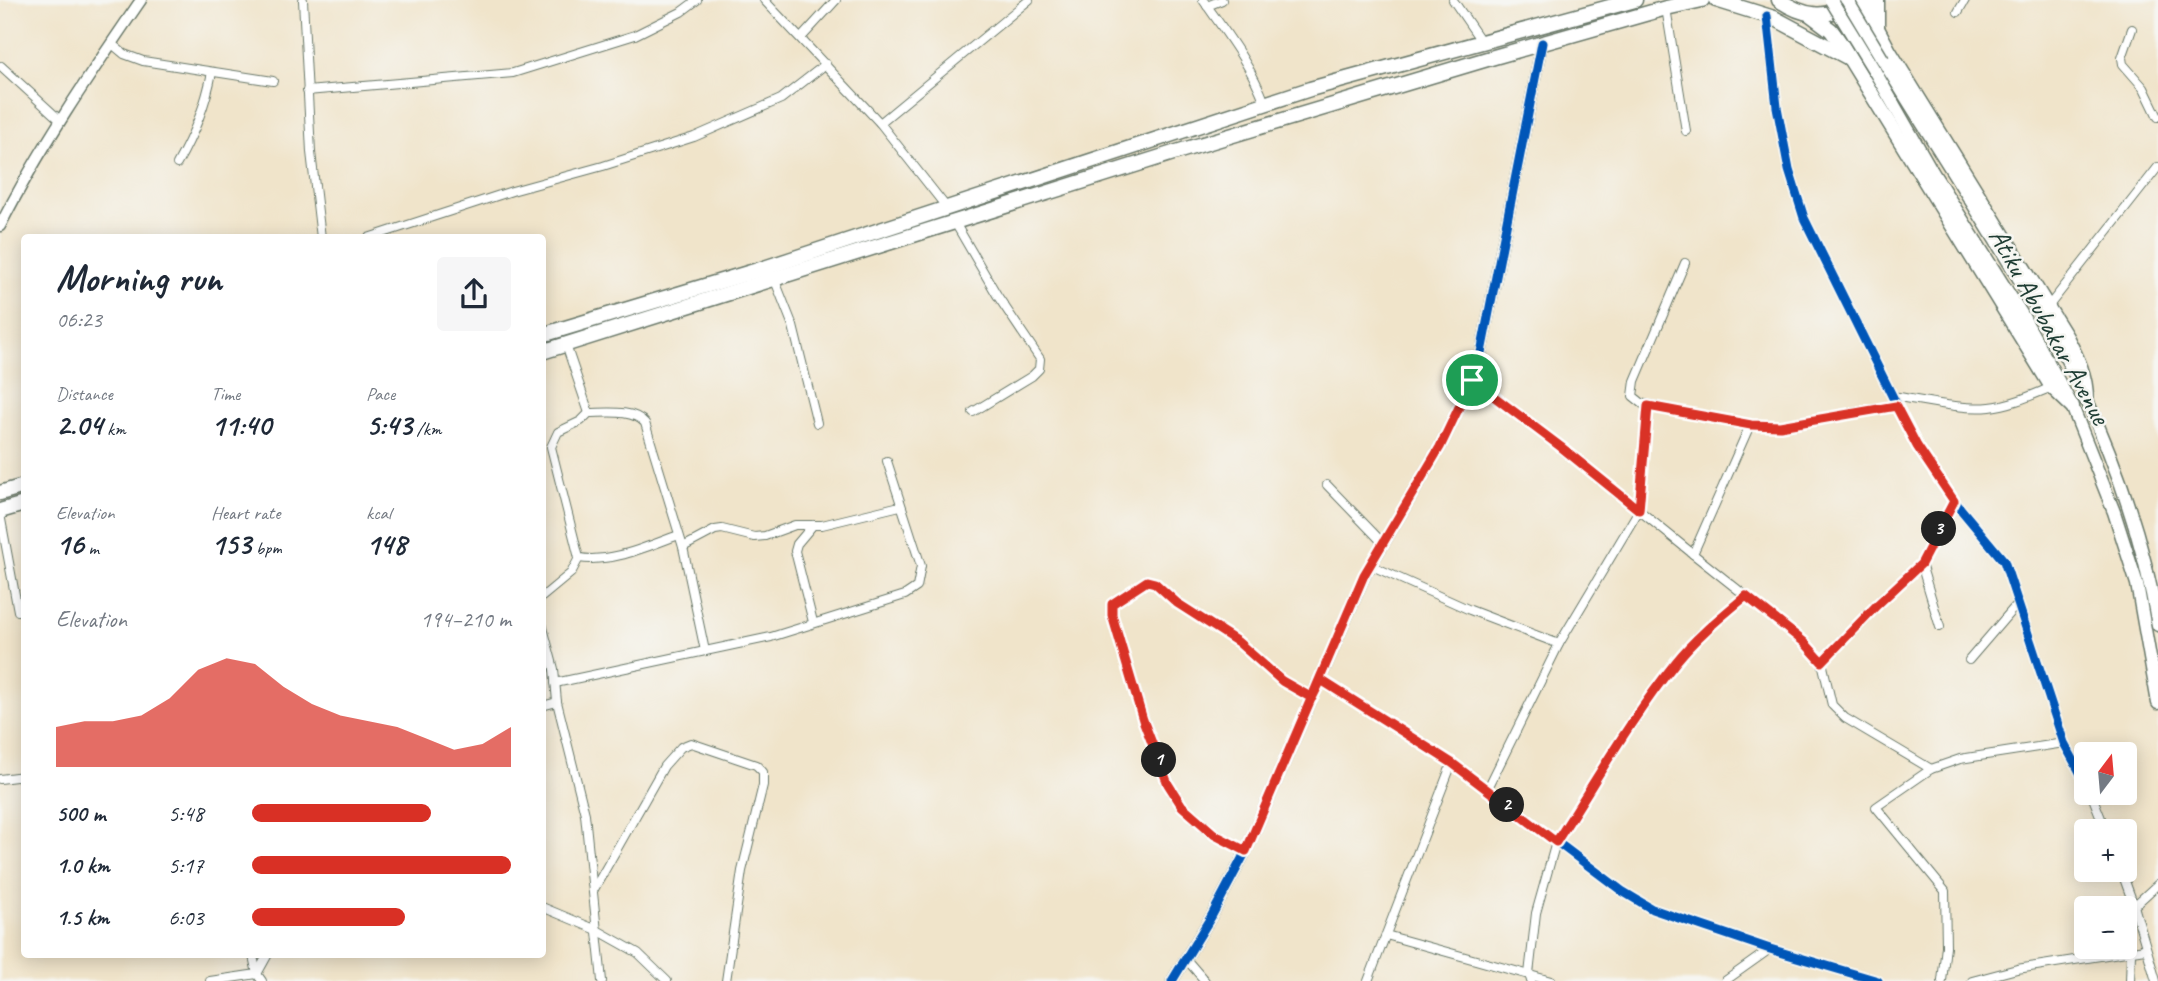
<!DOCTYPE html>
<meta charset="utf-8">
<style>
:root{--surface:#fff;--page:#f6f6f7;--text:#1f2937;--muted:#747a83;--accent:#d93025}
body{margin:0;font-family:Caveat,sans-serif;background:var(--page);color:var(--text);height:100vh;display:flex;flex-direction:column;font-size:26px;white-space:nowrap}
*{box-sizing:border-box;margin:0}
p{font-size:23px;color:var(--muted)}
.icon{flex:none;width:38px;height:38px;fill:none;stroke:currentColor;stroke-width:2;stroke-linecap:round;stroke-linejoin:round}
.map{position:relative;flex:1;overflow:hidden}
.details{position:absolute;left:21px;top:234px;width:525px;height:724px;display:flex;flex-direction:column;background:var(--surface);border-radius:7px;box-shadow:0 4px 18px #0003}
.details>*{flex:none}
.needle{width:46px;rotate:16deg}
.fabs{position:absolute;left:2074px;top:742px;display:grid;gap:14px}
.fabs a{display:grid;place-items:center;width:63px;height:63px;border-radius:7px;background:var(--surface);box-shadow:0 4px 18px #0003;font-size:35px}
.pin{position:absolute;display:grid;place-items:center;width:60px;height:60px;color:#fff;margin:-30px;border:4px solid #fff;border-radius:50%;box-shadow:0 2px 7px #0007}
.km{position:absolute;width:35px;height:35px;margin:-18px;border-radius:50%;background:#222;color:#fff;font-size:19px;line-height:35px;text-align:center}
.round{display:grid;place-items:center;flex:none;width:74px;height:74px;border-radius:7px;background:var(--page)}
.headline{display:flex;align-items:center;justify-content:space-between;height:119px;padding:0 35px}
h1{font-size:38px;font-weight:700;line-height:52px}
.figures{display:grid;grid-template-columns:repeat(3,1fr);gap:10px;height:119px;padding:7px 35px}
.figures div{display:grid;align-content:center}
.figures b{font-size:30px;font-weight:700}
.figures small{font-size:19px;font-weight:400}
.figures p{font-size:19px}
.chart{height:196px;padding:14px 35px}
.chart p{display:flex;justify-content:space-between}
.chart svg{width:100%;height:126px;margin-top:7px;fill:var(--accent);opacity:.7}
ul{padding:0 35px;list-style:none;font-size:23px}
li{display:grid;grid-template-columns:112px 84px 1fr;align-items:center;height:52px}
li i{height:18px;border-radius:9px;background:var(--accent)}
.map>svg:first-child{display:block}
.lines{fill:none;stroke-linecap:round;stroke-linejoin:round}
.street-casing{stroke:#687768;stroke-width:10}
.secondary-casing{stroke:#687768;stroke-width:13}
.primary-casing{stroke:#687768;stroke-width:15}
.highway-casing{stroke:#687768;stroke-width:17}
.street{stroke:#fff;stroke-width:8}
.secondary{stroke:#fff;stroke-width:10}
.primary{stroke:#fff;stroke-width:12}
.highway{stroke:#fff;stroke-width:14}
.primary-bridge-casing{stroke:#687768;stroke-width:15;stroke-linecap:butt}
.primary-bridge{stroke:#fff;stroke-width:12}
.cycleway-casing{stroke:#f6f6f2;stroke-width:13}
.cycleway{stroke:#0057b8;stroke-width:9}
.route-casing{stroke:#fff;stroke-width:14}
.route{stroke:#d93025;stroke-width:9}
.labels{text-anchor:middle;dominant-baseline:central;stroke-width:5;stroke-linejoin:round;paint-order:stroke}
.street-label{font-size:28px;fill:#1f3d34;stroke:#f6f6f2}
</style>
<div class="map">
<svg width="2158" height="981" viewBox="0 0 2158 981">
<rect width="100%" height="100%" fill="#f6f6f2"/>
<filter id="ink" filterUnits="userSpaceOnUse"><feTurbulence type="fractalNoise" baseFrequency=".0143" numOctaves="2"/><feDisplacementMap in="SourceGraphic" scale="14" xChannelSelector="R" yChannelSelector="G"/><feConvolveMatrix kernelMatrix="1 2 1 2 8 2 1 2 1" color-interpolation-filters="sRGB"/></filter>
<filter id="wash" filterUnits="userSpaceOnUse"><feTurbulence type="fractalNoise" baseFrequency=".00686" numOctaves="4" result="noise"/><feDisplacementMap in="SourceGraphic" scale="28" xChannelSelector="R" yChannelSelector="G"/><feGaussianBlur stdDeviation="1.57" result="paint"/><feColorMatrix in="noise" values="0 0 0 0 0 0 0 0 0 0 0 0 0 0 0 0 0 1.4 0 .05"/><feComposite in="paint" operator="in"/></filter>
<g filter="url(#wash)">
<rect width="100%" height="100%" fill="#f0e4ca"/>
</g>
<g filter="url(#ink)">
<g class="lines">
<defs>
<g id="street">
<path d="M303 0 311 152 321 238"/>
<path d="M764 0 880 123 947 208"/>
<path d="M1203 0C1226 33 1251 65 1265 103"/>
<path d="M1453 0 1481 41"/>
<path d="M1207 6 1222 0"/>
<path d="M1666 8 1686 131"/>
<path d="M1958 12 1965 0"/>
<path d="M1767 16 1777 107 1789 170 1804 218 1917 446 1954 501 2004 561 2064 743 2086 783"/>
<path d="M2132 29 2122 58 2123 64 2144 88 2158 117"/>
<path d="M801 38 836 0"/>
<path d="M112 44 124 54 143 61 273 81"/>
<path d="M1 66 61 121"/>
<path d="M307 91 513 73 635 35 681 12 697 0"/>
<path d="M880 123 1029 0"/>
<path d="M177 164C193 136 206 104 212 72"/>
<path d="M954 221 997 295 1040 359 1039 369 1032 376 973 412"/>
<path d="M368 238 512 191 603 166 694 137 781 99 826 64"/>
<path d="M1685 263 1635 381 1633 396 1643 404 1750 425 1780 426 1896 406"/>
<path d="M774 278 793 326 817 423"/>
<path d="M2048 307 2158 167"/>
<path d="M566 345 589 413"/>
<path d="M1472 380 1561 447 1693 554 1804 642 1822 662 1832 705 1845 718 1931 769"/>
<path d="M1892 396C1921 400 1962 410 1990 407 2011 405 2032 395 2052 387"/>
<path d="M589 413C606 413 633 409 645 423L683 547 705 651"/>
<path d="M1327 485 1383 543"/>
<path d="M0 514 18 611"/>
<path d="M813 525 797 544 795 551 813 622"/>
<path d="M683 547 715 530 722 529 754 537 765 536 795 525H822L900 506"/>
<path d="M1693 554 1750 425"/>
<path d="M579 558C614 563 647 546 679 535"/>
<path d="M1921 564 1940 627"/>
<path d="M1370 565 1470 610 1559 644"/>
<path d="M542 597 571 573 579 558 551 447 558 432 581 421 589 413"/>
<path d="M542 624 554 669 557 702 585 814 602 981"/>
<path d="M1969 660 2018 603"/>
<path d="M1822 662 1877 605 1921 564 1954 501"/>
<path d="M1321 679 1452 763 1622 891 1652 909 1770 949 1878 981"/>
<path d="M555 683 771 637 905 595 917 587 921 566 887 461"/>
<path d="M542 706 557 702"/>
<path d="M0 779 24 776"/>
<path d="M1487 790 1559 644 1639 510 1648 406"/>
<path d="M2091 793 2106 831"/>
<path d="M1246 851 1215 835 1182 806 1168 784 1144 720 1112 616V604L1147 581 1155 583 1177 602 1238 642 1282 681 1312 698"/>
<path d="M2121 870 2134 906 2156 981"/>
<path d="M593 891 664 766 681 747 691 743 756 765 763 772V785L742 871 726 981"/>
<path d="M2134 906 2158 884"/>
<path d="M542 907 597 930 638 953 667 981"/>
<path d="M1386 935 1551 981"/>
<path d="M253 956 257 974 262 981"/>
<path d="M1186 959 1205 981"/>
<path d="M257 974 267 956"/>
<path d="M210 981 257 974"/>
<path d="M1368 981 1452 763"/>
<path d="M1531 981 1529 974 1536 913 1556 842 1632 723 1675 662 1697 638 1746 596"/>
<path d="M1725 981 1770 949"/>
<path d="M1942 981 1946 946 1945 891 1876 807 1931 769 1960 759 2064 743"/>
<path d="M1972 981 2017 969 2145 949"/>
<path d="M2130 981 2131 952"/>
</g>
<g id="secondary">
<path d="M0 226C40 147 91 73 141 0"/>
<path d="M1172 981 1211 917 1246 851 1365 575 1440 447 1478 368 1542 43"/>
</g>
<g id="primary">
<path d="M1883 60C1929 135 1976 207 2021 282 2041 315 2062 348 2079 383 2115 459 2144 542 2158 625"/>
<path d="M1874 70 1933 173 2022 315 2072 406 2114 512 2137 584 2158 703"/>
</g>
<g id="highway">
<path d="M1716 0 1774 18 1849 58"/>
<path d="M1779 0C1800 14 1829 24 1848 0"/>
<path d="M1862 0 1889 51 2066 337C2077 358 2086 375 2086 399"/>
<path d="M1811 15 1831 30 1839 41 2052 387 2072 406"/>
<path d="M1877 28V0"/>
<path d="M542 335 758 270 1310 89 1635 0"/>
<path d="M542 352 1183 150 1494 57 1666 8 1702 0"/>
<path d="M0 493 24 486"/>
<path d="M0 511 24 504"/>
</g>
</defs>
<use href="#street" class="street-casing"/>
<use href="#secondary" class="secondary-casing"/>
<use href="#primary" class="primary-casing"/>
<use href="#highway" class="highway-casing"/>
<use href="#street" class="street"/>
<use href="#secondary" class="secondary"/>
<use href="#primary" class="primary"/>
<use href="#highway" class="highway"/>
<defs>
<g id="primary-bridge">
<path d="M1831 0 1874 70"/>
<path d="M1847 0 1883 60"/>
</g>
</defs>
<use href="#primary-bridge" class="primary-bridge-casing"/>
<use href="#primary-bridge" class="primary-bridge"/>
<defs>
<g id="cycleway">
<path d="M1767 16 1777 107 1789 170 1804 218 1917 446 1954 501 2004 561 2064 743 2086 783"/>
<path d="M1321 679 1452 763 1622 891 1652 909 1770 949 1878 981"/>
<path d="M1172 981 1211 917 1246 851 1365 575 1440 447 1478 368 1542 43"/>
</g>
</defs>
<use href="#cycleway" class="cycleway-casing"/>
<use href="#cycleway" class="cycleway"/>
</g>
</g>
<g class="lines" filter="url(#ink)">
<defs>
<path id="route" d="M1472 380 1440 447 1364 575 1246 851 1215 835 1182 806 1168 784 1143 720 1112 615V604L1147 581 1155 583 1177 603 1238 642 1282 681 1312 698 1321 680 1452 763 1556 842C1595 782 1631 718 1676 662 1696 637 1721 617 1746 596L1804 642 1822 662 1877 605 1921 564 1954 501 1917 446 1896 406 1780 426 1751 425 1648 406 1639 510 1561 447 1472 380"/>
</defs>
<use href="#route" class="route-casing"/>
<use href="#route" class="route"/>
</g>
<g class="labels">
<g class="street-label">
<text transform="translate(2050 326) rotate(61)">Atiku Abubakar Avenue</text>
</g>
</g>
</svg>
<div class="fabs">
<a><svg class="needle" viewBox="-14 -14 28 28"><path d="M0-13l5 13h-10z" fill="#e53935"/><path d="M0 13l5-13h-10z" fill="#747a83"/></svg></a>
<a>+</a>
<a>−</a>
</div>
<div class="pin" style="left:1472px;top:380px;background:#1e9e55"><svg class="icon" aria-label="arrive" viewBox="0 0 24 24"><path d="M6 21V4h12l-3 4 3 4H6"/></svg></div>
<b class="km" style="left:1159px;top:760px">1</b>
<b class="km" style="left:1507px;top:805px">2</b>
<b class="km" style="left:1939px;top:529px">3</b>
<section class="details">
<div class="headline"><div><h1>Morning run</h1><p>06:23</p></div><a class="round"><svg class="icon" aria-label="share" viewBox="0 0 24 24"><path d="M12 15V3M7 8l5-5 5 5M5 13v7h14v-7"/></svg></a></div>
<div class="figures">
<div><p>Distance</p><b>2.04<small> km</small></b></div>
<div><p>Time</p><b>11:40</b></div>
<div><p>Pace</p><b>5:43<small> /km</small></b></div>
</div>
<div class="figures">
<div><p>Elevation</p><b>16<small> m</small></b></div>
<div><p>Heart rate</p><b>153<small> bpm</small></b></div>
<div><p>kcal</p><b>148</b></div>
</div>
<div class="chart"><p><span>Elevation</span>194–210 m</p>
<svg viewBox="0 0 160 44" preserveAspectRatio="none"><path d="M0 44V30L10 28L20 28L30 26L40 20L50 10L60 6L70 8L80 16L90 22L100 26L110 28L120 30L130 34L140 38L150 36L160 30V44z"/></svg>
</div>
<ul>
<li><b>500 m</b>5:48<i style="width:69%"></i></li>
<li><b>1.0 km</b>5:17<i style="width:100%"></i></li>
<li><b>1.5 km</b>6:03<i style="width:59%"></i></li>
</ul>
</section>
</div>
